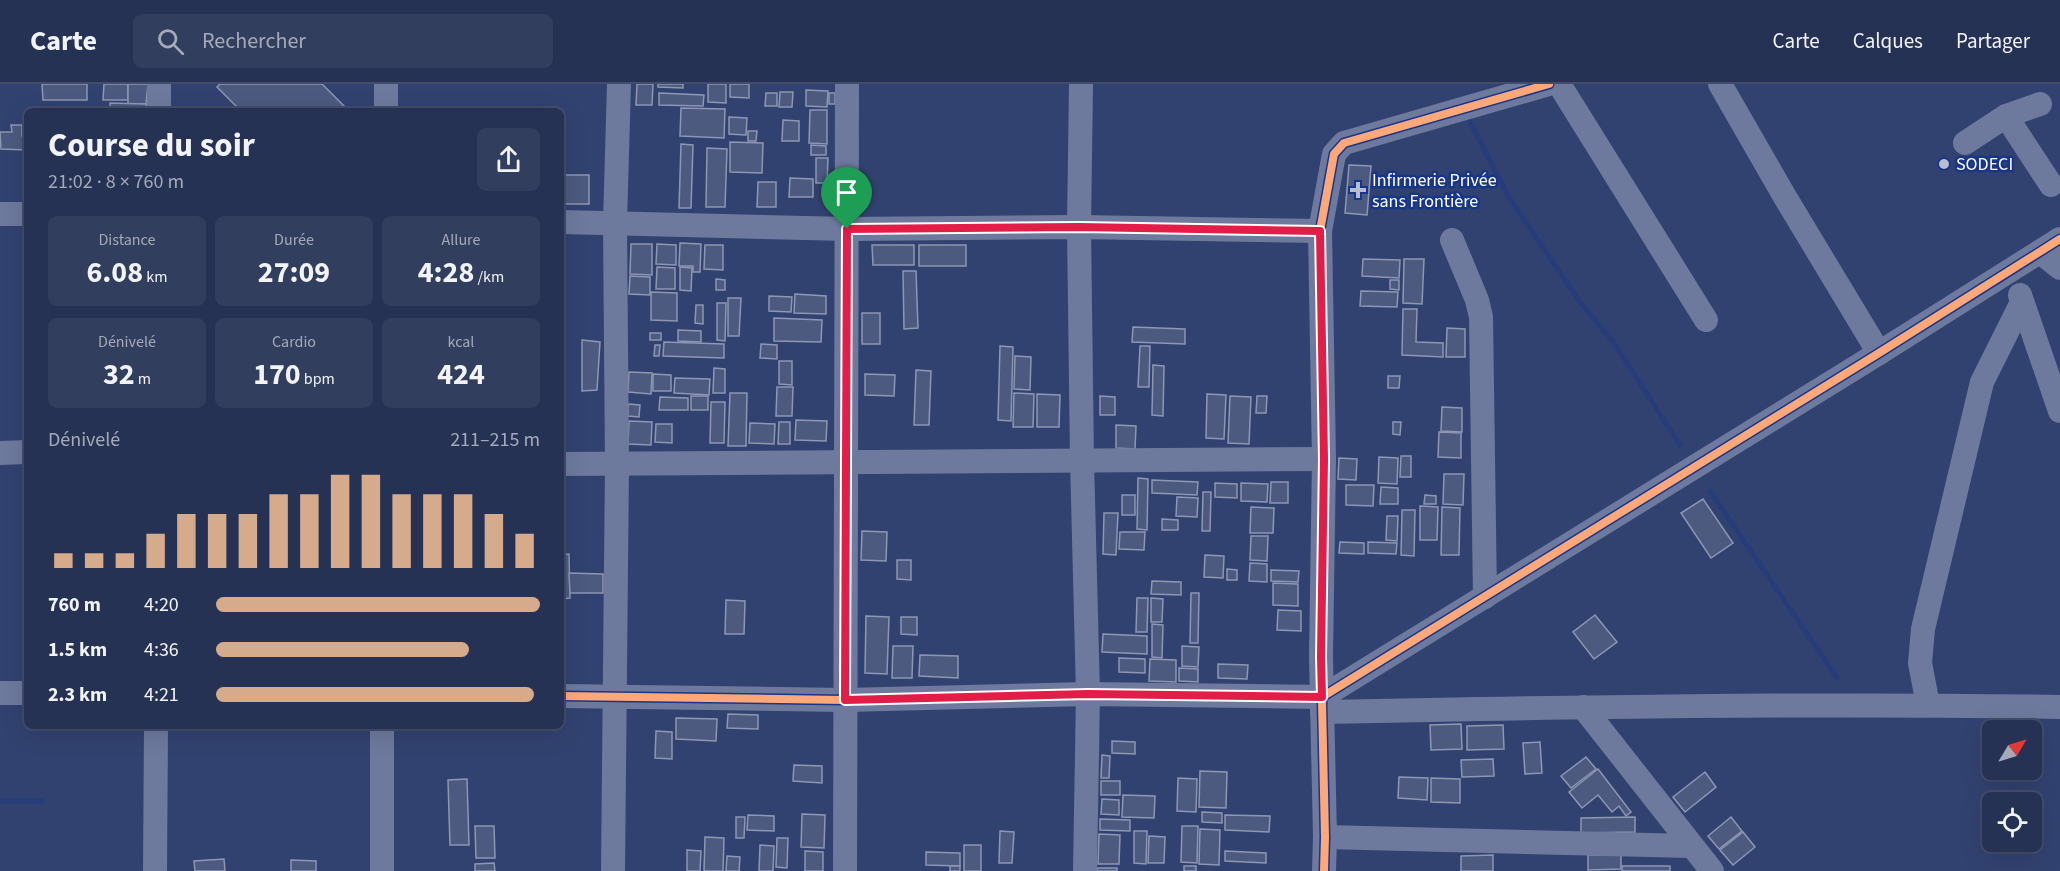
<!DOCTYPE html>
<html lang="fr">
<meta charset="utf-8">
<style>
:root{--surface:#263254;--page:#323e5e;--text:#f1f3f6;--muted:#a4aab8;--line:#424d6b;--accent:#d6ab8b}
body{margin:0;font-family:"Source Sans 3",sans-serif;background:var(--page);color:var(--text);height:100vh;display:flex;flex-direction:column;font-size:22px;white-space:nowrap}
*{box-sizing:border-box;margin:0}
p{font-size:20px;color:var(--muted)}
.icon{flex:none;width:33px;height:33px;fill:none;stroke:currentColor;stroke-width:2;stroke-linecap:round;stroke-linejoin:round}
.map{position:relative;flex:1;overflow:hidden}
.panel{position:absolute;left:24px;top:24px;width:540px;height:621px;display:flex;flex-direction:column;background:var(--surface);border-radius:9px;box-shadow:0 6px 24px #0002,0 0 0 2px var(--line)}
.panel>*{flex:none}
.needle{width:39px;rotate:52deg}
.tools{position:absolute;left:1982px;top:636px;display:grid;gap:12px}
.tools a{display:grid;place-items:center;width:60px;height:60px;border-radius:9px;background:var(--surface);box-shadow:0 6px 24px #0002,0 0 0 2px var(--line);font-size:30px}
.pin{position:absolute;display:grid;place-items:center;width:51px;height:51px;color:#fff;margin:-62px -26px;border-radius:50% 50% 50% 0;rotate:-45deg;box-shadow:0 0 6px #0007}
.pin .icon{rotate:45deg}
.round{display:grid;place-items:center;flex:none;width:63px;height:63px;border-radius:9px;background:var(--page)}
.headline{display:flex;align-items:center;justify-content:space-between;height:102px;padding:0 24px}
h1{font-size:33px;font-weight:700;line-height:45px}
.metrics{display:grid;grid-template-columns:repeat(3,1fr);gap:9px;height:102px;padding:6px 24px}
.metrics div{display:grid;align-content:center;border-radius:9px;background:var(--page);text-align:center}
.metrics b{font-size:30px;font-weight:700}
.metrics small{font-size:16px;font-weight:400}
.metrics p{font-size:16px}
.chart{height:168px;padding:12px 24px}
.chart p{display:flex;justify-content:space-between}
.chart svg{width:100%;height:108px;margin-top:6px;stroke:var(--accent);stroke-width:6}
ul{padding:0 24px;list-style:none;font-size:20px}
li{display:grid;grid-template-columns:96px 72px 1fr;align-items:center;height:45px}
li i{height:15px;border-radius:8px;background:var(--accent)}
header{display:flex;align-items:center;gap:36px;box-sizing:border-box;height:84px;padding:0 30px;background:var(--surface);border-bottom:2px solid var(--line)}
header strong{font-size:28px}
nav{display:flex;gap:33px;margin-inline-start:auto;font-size:21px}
.search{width:420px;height:54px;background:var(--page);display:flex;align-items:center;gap:15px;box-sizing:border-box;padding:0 21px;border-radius:9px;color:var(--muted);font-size:22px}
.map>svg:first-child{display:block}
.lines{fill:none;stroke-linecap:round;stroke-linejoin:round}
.stream{stroke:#263c7b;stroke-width:5}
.building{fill:#4c5a7f;stroke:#8d97b3;stroke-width:1.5}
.minor{stroke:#6e7a9d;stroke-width:24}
.cycleway-casing{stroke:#17358b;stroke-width:11}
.cycleway{stroke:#fea87a;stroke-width:8}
.route-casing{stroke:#fff;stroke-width:12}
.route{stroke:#e11d48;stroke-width:8}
.poi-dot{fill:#b7bdcd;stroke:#17358b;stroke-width:2}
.labels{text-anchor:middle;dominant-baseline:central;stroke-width:5;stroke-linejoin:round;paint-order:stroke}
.poi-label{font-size:18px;fill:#fff;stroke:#17358b;text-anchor:start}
</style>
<header>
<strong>Carte</strong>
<div class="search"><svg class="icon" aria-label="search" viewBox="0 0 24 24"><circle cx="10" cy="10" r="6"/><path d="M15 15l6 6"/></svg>Rechercher</div>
<nav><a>Carte</a><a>Calques</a><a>Partager</a></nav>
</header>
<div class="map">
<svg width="2060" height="787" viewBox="0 0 2060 787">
<rect width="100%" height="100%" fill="#324270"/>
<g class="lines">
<g class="stream">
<path d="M1467 32 1508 112 1580 218 1614 259 1680 361"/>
<path d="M1710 407 1837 594"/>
<path d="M0 717H42"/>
</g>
</g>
<g class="building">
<path d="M42 0H87V16H43Z"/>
<path d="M104 0H128V16H103Z"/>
<path d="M128 0H148L146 20H128Z"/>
<path d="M220 0H322L349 27H241L217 3Z"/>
<path d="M637 0H653L652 21H636Z"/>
<path d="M658 0H683V4L658 3Z"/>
<path d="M708 0H726V19L708 18Z"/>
<path d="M730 0H749V14L730 13Z"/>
<path d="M806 6 828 7 827 23 806 22Z"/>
<path d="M780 8H793L792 23H779Z"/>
<path d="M659 9 704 11 703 22 659 21Z"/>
<path d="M766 9H777V22H765Z"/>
<rect x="829" y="9" width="6" height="11"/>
<path d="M110 19 146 20V27H110Z"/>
<path d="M681 24 725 25 724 54 680 52Z"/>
<path d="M810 26H827V60L809 59Z"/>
<path d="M729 33 747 34 746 51 729 50Z"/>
<path d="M783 36 799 37V57H782Z"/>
<path d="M11 41H22V52H27V66L1 65 0 48H12Z"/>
<path d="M748 47H757L756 57H748Z"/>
<path d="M730 58 763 59 762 89 730 88Z"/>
<path d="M681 60 693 61 691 124H679Z"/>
<path d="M811 61 826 62V71H811Z"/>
<path d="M707 64 727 65 725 123H706Z"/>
<path d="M816 74H828L827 99H816Z"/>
<path d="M1349 81 1371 82 1367 131 1345 129Z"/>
<rect x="561" y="91" width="28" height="29"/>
<path d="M790 94 813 95V113H789Z"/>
<path d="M758 98H776V123H757Z"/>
<path d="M680 159 701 160 700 188H693V182H679Z"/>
<path d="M631 160H652V191L630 190Z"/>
<path d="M657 160 676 161V181L656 180Z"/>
<path d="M705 161H723V186L704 185Z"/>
<path d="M872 161H914V181H873Z"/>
<rect x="919" y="161" width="47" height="21"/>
<path d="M1363 175 1400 176 1399 194 1362 192Z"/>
<path d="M1404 175H1424L1422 220 1403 219Z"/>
<path d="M657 183 675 184V205H656Z"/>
<path d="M680 183 692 184 691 207 680 206Z"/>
<path d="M903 187H916L918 244 904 245Z"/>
<path d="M630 192 650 193V211L629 210Z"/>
<path d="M716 195 725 196V206H716Z"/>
<path d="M1390 196H1399V206L1390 205Z"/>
<path d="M1361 207 1398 208 1397 223 1360 222Z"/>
<path d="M651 208 677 209V237L651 236Z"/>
<path d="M795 210 826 212V230L794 229Z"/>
<path d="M769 212 792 213 791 228 769 227Z"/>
<path d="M728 214H741L739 252H728Z"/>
<path d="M717 219H726L725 257 717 256Z"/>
<path d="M696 221H703V240L695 239Z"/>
<path d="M1403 225H1417L1416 258 1443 259V273L1402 271Z"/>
<rect x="862" y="229" width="18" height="31"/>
<path d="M774 234 822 236 821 258 774 257Z"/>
<path d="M1133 243 1185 245V260L1132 258Z"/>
<path d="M1447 244 1465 245V273H1446Z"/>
<path d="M678 246 701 247V258L678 257Z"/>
<rect x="650" y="249" width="11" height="7"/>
<path d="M582 256 600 258 597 306 582 307Z"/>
<path d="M664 258 724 260V274L663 272Z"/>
<path d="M761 260 777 261V275L760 274Z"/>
<path d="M655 261H660L659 272H654Z"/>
<path d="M1000 262 1013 263 1011 337 998 336Z"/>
<path d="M1140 262H1150L1149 303H1138Z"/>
<path d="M1015 272 1031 273 1030 306 1014 305Z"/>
<path d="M779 277H792V301L779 300Z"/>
<path d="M1153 281 1164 282 1163 332 1152 331Z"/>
<path d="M714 284 725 285V309H713Z"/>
<path d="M916 286 931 287 929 341H914Z"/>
<path d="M629 288 652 289 651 310 628 308Z"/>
<path d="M653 290 671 291V307H653Z"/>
<path d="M865 290 895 291 894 312 865 311Z"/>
<path d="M1388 292H1400L1399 304H1388Z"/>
<path d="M675 294 710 295 709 311 674 309Z"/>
<path d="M777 303H793L792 332H776Z"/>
<path d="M730 309H747L746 362H728Z"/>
<path d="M1014 309 1034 310 1033 343H1013Z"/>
<path d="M1037 310 1060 311 1059 343H1037Z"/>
<path d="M1207 310 1226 311 1224 355 1206 354Z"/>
<rect x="691" y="312" width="17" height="14"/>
<path d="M1100 312 1115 313V331H1100Z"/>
<path d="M1230 312 1251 313 1249 360 1228 359Z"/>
<path d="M1257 312H1267L1266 329H1256Z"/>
<path d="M660 313 688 314V326H659Z"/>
<path d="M711 318H725L724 359H710Z"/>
<path d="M628 320 640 321 639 333 628 332Z"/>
<path d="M1442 323 1462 324V348L1441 347Z"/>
<path d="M796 336 827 337 826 357 795 356Z"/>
<path d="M629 337 652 338 651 361 628 360Z"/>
<path d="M779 338H790V360H778Z"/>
<path d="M1393 338H1401L1400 351 1393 350Z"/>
<path d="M750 339 775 340 774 360 749 359Z"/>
<path d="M656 340H672V359L655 358Z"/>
<path d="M1116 341 1136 342 1135 365 1116 364Z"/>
<path d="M1439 348 1461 349V374L1438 373Z"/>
<path d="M1401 372H1411V393H1400Z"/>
<path d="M1379 373 1398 374 1397 400 1378 399Z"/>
<path d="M1339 374 1357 375 1356 396 1338 395Z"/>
<path d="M1444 390H1464L1463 421 1443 420Z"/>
<path d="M1138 394 1148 395 1147 446 1137 445Z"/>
<path d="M1152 396 1198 398 1197 411 1152 409Z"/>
<path d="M1271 398H1288V419H1270Z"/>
<path d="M1215 399 1237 400V414L1215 413Z"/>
<path d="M1241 399 1268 400 1267 418 1241 417Z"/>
<path d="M1346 401H1374L1373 422 1346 421Z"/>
<path d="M1381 403 1398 404V420H1380Z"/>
<path d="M1203 408H1211L1210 447H1202Z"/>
<rect x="1122" y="411" width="13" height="20"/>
<path d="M1425 411 1436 412V420H1424Z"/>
<path d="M1177 413 1198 414 1197 433 1176 432Z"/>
<path d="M1703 415 1733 459 1711 474 1681 429Z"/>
<path d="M1420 422 1438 423 1437 456H1420Z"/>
<path d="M1251 423 1274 424 1273 449H1250Z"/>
<path d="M1442 423 1460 424 1459 471H1441Z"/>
<path d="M1402 426H1415L1414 472 1401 471Z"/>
<path d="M1104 429H1118L1116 471 1103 470Z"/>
<path d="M1387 432H1398L1397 457 1386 456Z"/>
<path d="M1162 435 1178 436V446H1162Z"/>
<path d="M862 447 887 448 886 477 861 476Z"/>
<path d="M1120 448H1145L1144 466 1119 465Z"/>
<path d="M1251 452H1268L1267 477 1250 476Z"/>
<path d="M1340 458 1364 459V470L1339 469Z"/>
<path d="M1368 458 1397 459 1396 470 1368 469Z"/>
<path d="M569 470 570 514 561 515V471Z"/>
<path d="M1205 471 1224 472 1223 494 1204 493Z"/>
<path d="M897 476H911V496L897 495Z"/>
<path d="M1250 479 1267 480V498L1249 497Z"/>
<path d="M1227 485 1237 486V496H1227Z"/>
<path d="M1271 486 1299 487 1298 498 1271 497Z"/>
<path d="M569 489 603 490V509H570Z"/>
<path d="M1152 497 1181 498V511L1151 510Z"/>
<path d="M1273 499 1298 500V522L1273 521Z"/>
<path d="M1191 509H1199L1198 559H1190Z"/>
<path d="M1137 514H1148L1147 548H1136Z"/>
<path d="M1151 514 1163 515 1162 538H1151Z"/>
<path d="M726 516 745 517 744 550H725Z"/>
<path d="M1278 526 1301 527V547L1277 546Z"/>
<path d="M1595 531 1617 558 1594 575 1573 548Z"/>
<path d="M866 532 889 533 887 590 865 589Z"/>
<path d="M901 533H917V551L901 550Z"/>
<path d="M1152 540 1163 541 1162 574 1152 573Z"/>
<path d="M1103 550 1147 552V570L1102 568Z"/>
<path d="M893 562H913L912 594H892Z"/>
<path d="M1182 562 1199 563 1198 583 1182 582Z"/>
<path d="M920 571 958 572V594L919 592Z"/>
<path d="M1119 574 1145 575V589L1119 588Z"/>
<path d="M1150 575 1176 576V598L1149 597Z"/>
<path d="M1218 580 1248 581 1247 595 1218 594Z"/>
<path d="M1179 584 1198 585V598L1179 597Z"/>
<path d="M728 630 758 631V645L727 644Z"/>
<path d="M676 634 717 635 716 657 676 655Z"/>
<path d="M1461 640 1462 665 1431 666 1430 641Z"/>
<path d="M1503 641 1504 665 1467 666V642Z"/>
<path d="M656 647 672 648V675L655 674Z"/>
<path d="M1112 657 1135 658V670L1112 669Z"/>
<path d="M1540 658 1542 689 1525 690 1523 659Z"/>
<path d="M1102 671 1110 672 1109 694H1101Z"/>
<path d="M1586 673 1596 685 1571 704 1561 692Z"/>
<path d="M1493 675 1494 692 1462 693 1461 676Z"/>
<path d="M794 681 822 682V699L793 697Z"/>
<path d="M1598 685 1631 728 1626 732 1619 722 1612 728 1598 711 1582 724 1569 708Z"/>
<path d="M1200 687 1227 688 1226 724 1199 723Z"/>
<path d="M1705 688 1716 703 1685 728 1673 713Z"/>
<path d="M1399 693 1428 694 1427 716 1398 714Z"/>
<path d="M1178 694 1197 695 1196 728 1177 727Z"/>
<path d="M1431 694 1460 695V719L1431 718Z"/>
<path d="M467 695 469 761H450L448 696Z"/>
<rect x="1101" y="697" width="19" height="14"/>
<path d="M1123 711 1155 712 1154 734 1122 733Z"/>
<path d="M1102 715 1119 716V731L1101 730Z"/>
<path d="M1202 728 1222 729V739L1202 738Z"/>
<path d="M802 730 825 731 824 764 801 763Z"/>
<path d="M748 731 774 732V747L747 746Z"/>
<path d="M1225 731 1270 732 1269 748 1225 746Z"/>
<path d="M736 733H745L744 754H736Z"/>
<path d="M1635 733V748L1581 749V734Z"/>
<path d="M1731 733 1742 747 1719 765 1708 752Z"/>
<path d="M1100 735 1130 736V747L1100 746Z"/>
<path d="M475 742H494L495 774H476Z"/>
<path d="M1182 742H1198L1197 779 1181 778Z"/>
<path d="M1200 745 1220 746 1219 781 1199 780Z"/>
<path d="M1000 747 1014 748 1012 779H999Z"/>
<path d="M1134 747H1147L1146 780 1134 779Z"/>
<path d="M1743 748 1755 763 1733 781 1720 766Z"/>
<path d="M1099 750 1120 751 1119 780H1098Z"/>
<path d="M1149 752 1165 753 1164 779H1148Z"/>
<path d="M705 753 724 754 723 787H704Z"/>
<path d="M777 754H788L787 784 776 783Z"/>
<path d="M760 761 774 762 773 787H759Z"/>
<rect x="964" y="761" width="17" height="26"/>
<path d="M687 766 701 767 700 787H687Z"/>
<path d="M805 767 823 768V787H805Z"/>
<path d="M1225 767 1266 769V779L1225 777Z"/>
<path d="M926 768 960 769V782L926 781Z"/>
<path d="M1493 771V787H1461V772Z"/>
<path d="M1588 771H1621V785L1588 786Z"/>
<path d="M727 772 740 773 739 787H726Z"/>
<path d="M224 775 225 787H195L194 777Z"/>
<path d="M291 776 316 777V787H291Z"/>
<path d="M494 779 495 787H475V780Z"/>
<rect x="950" y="782" width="10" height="5"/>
<rect x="1184" y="782" width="12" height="5"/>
<rect x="1622" y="782" width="48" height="5"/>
<rect x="1097" y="784" width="20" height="3"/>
</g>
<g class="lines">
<g class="minor">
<path d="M386 0V27"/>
<path d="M1081 0 1079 143 1082 376 1088 610 1085 787"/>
<path d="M1559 0 1706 236"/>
<path d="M1720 0 1785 113 1879 269"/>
<path d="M159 27V0"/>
<path d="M2006 32 2051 101"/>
<path d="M1965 59 2006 32 2040 20"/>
<path d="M0 130H27"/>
<path d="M561 138 847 145 1079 143 1320 147"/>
<path d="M1452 156 1477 216 1481 233 1485 513"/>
<path d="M2040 168 2060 184"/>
<path d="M2020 211 2060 327"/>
<path d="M0 369 27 368"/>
<path d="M561 380 1324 375"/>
<path d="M0 609H27"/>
<path d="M561 612 845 616 1088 610 1322 613 1879 269 2060 155"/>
<path d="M1928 621 1920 579 1923 545 1982 298 2022 218"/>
<path d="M1583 623 1712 787"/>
<path d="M1322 628C1568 623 1814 619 2060 623"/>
<path d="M1325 753 1691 762"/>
<path d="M155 787 156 642"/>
<path d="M382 787V642"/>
<path d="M613 787 617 380 615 139 619 0"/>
<path d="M845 787 847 0"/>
<path d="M1324 787 1325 753 1321 573 1324 375 1320 147 1334 70 1344 59 1549 0"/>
</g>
<defs>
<g id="cycleway">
<path d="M561 612 845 616 1088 610 1322 613 1879 269 2060 155"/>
<path d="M1324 787 1325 753 1321 573 1324 375 1320 147 1334 70 1344 59 1549 0"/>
</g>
</defs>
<use href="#cycleway" class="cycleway-casing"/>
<use href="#cycleway" class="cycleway"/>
</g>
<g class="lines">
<defs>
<path id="route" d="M1079 143 1320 147 1324 375 1321 573 1322 613 1088 610 845 616 847 145Z"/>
</defs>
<use href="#route" class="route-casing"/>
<use href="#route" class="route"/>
</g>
<g class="poi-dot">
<circle cx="1944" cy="80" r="6"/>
<path d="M1355 97h6v6h6v6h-6v6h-6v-6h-6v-6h6z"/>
</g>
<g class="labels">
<g class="poi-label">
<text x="1956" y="80">SODECI</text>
<text x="1372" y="96">Infirmerie Privée<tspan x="1372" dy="21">sans Frontière</tspan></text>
</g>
</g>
</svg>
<div class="tools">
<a><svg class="needle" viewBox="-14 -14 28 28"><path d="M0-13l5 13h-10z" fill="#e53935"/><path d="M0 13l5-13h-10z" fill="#a4aab8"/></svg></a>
<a><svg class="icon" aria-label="locate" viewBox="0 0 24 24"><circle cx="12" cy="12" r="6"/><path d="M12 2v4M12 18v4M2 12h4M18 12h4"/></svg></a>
</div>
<div class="pin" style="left:847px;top:145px;background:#1e9e55"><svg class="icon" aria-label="arrive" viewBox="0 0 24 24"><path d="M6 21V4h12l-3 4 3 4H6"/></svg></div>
<section class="panel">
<div class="headline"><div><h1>Course du soir</h1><p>21:02 · 8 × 760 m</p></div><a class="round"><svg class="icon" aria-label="share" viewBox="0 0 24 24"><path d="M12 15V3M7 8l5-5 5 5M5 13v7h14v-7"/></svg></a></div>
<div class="metrics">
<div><p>Distance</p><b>6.08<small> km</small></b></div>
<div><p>Durée</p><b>27:09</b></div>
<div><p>Allure</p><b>4:28<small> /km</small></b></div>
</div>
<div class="metrics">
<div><p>Dénivelé</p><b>32<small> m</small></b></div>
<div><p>Cardio</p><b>170<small> bpm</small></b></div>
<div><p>kcal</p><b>424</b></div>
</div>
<div class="chart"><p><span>Dénivelé</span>211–215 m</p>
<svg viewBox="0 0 160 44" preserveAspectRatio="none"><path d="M5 44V38M15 44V38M25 44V38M35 44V30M45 44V22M55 44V22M65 44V22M75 44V14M85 44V14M95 44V6M105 44V6M115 44V14M125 44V14M135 44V14M145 44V22M155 44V30"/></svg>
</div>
<ul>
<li><b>760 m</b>4:20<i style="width:100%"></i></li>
<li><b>1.5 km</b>4:36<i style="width:78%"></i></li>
<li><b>2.3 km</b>4:21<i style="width:98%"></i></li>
</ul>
</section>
</div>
